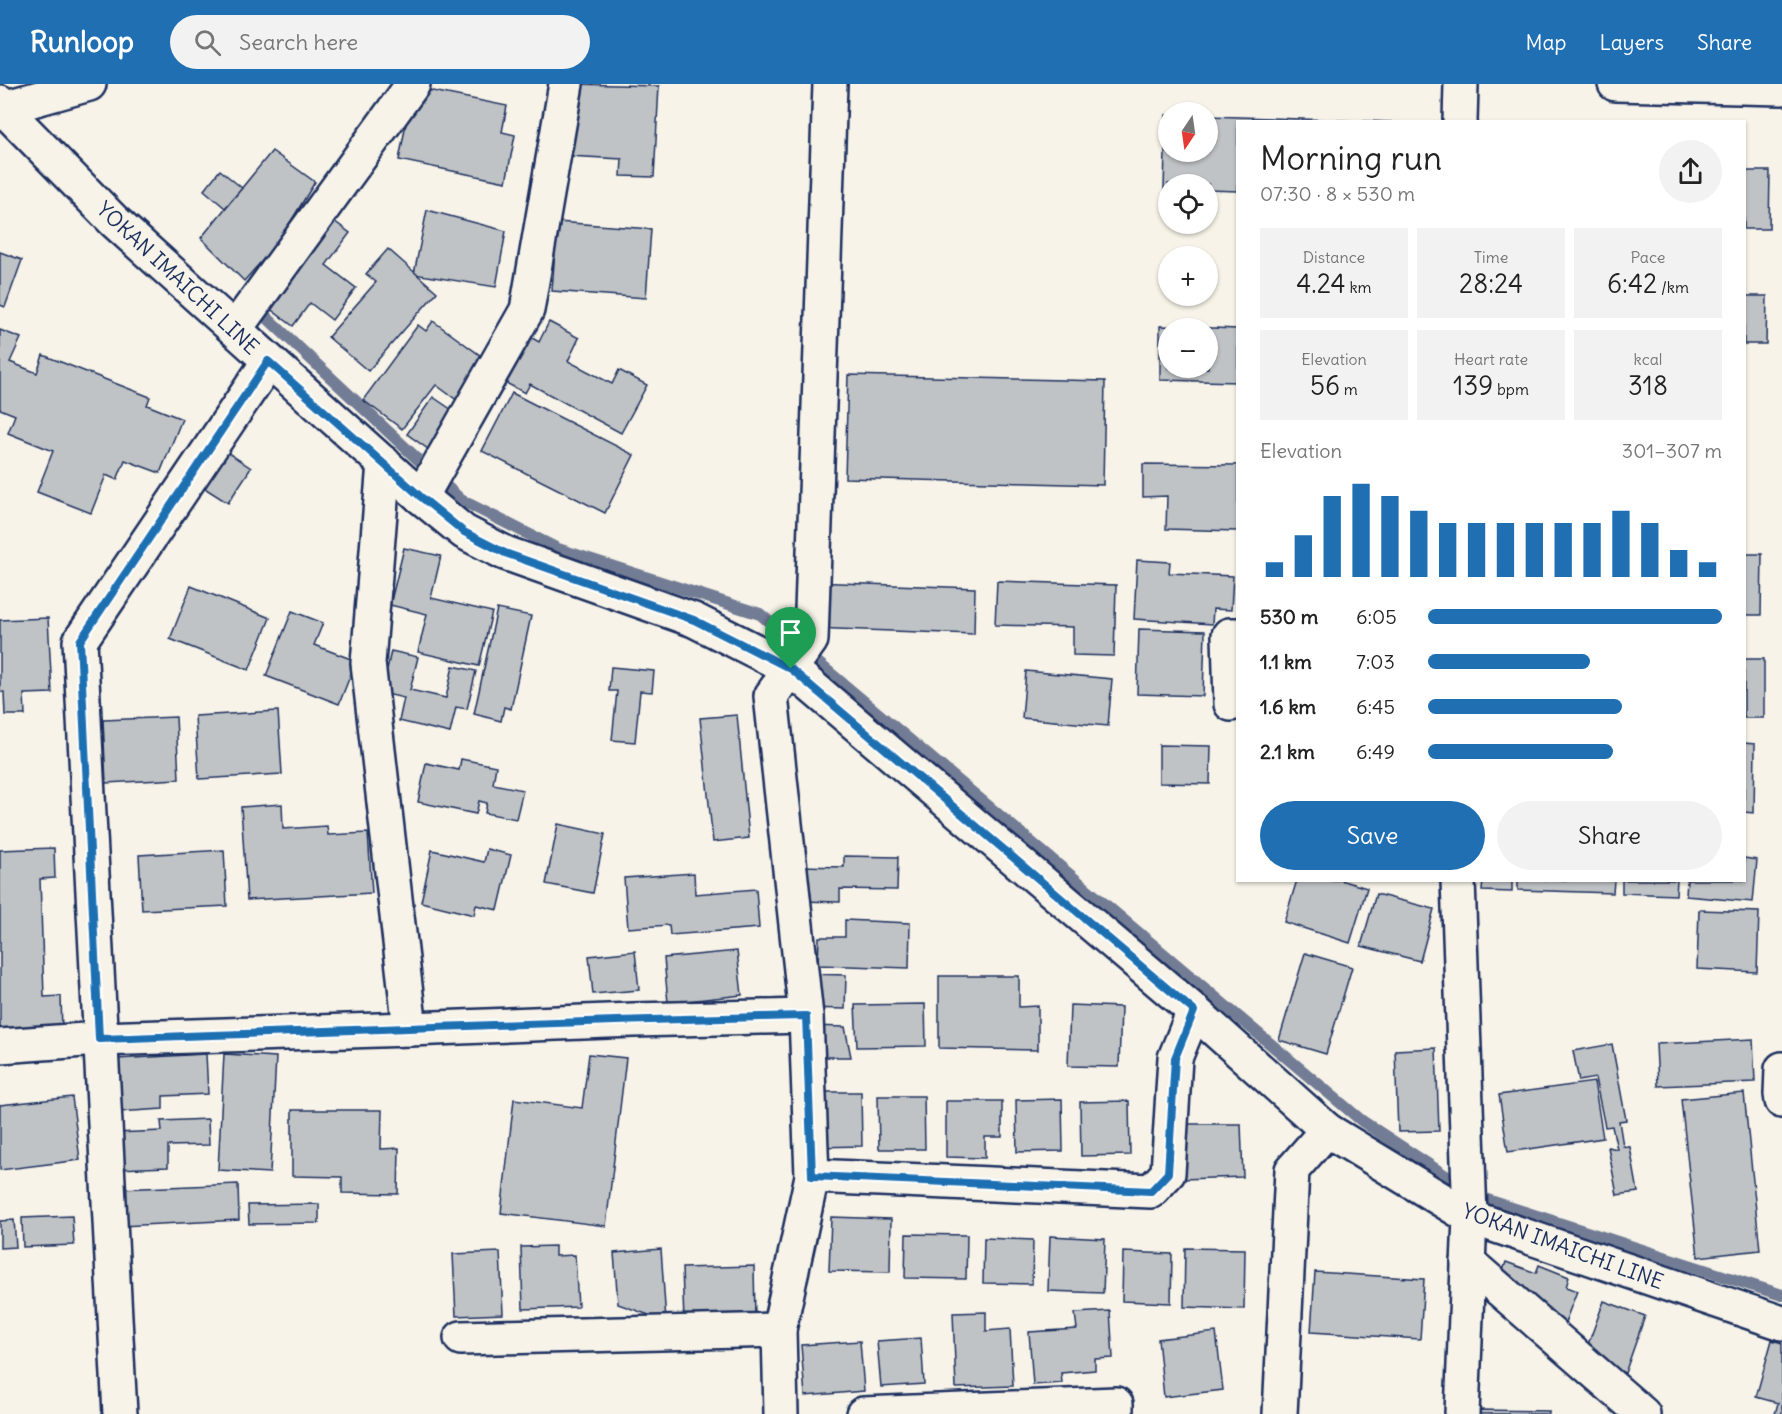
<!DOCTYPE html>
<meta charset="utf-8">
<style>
:root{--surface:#fff;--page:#f2f2f2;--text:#222;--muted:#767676;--accent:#1f6fb2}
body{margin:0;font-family:Delius,sans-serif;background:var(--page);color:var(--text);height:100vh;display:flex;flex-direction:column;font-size:22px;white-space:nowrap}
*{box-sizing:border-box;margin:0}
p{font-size:20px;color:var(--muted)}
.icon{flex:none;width:33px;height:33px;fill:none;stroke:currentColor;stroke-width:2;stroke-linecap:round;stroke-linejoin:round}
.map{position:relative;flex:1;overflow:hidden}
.details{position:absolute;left:1236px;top:36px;width:510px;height:762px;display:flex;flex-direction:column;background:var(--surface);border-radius:0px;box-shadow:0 2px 4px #0004}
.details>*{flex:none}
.needle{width:39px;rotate:193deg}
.buttons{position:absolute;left:1158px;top:18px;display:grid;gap:12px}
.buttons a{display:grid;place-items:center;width:60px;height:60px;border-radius:50%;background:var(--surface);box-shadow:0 2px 4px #0004;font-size:30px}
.pin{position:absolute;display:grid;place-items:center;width:51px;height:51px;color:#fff;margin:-62px -26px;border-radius:50% 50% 50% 0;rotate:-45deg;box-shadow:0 0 6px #0007}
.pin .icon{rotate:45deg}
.round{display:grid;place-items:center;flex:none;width:63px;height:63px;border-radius:32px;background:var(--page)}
.overview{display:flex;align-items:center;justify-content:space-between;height:102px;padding:0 24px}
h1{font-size:33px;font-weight:600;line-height:45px}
.figures{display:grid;grid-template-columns:repeat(3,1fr);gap:9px;height:102px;padding:6px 24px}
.figures div{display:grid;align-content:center;border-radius:0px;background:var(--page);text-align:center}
.figures b{font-size:26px;font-weight:600}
.figures small{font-size:16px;font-weight:400}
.figures p{font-size:16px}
.chart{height:168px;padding:12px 24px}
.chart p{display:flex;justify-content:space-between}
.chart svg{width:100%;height:108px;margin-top:6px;stroke:var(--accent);stroke-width:6}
.action{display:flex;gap:12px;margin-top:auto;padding:12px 24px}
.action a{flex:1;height:69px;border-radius:36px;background:var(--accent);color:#fff;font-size:24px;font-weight:600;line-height:69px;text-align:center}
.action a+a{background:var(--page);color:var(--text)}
ul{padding:0 24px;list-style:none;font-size:20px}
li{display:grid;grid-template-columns:96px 72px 1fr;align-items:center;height:45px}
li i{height:15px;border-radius:8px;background:var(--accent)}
header{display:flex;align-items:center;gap:36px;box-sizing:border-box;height:84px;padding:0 30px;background:var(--accent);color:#fff}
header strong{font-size:28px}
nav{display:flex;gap:33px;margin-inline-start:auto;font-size:21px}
.search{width:420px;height:54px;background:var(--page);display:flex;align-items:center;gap:15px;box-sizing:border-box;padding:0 21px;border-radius:33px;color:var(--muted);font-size:22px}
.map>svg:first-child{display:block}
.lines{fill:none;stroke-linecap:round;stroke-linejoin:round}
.stream{stroke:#727c95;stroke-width:12}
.building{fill:#c0c3c5;stroke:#1b2f5e;stroke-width:1.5;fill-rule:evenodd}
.minor-casing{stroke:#1b2f5e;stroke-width:38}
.major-casing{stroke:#1b2f5e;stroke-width:38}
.highway-casing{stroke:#1b2f5e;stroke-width:38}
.minor{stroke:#f7f3e8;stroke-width:33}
.major{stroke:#f7f3e8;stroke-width:33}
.highway{stroke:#f7f3e8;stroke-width:33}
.route-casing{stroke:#fff;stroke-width:12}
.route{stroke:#1f6fb2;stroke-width:8}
.labels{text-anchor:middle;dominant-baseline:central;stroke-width:6;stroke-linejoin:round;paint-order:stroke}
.street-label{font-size:21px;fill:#1b2f5e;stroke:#f7f3e8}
</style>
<header>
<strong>Runloop</strong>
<div class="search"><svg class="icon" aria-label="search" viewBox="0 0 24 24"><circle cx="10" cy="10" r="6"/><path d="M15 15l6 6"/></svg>Search here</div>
<nav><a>Map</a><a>Layers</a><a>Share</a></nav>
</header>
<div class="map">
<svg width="1782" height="1330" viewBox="0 0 1782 1330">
<rect width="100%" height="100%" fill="#f7f3e8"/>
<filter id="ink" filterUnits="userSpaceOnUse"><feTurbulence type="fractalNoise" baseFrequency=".0167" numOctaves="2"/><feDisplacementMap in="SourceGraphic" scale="12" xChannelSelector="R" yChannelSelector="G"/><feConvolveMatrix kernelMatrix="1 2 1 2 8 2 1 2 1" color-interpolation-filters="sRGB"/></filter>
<g filter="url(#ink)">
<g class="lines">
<path class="stream" d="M261 228 461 416 558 465 760 530 1362 1037 1478 1113 1782 1211"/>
</g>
<g class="building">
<path d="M572 0 659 2 654 93 621 92 622 75 568 72Z"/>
<path d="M413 3 507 22 502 48 515 51 506 98 399 76Z"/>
<path d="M1166 31 1168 32V68H1208V32L1392 38H1238V107L1208 106V100H1168V105H1164Z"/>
<path d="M272 67 315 98 277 160 244 197 201 154Z"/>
<path d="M220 86 242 104 225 124 204 106Z"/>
<path d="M1744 87H1770L1769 145H1744Z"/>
<path d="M427 126 506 147 496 203 414 190Z"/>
<path d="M330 134 350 149 326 181 356 204 332 236 310 219 293 242 265 221Z"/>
<path d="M557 138 651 145 646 214 552 207Z"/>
<path d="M388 165 437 208 368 287 328 253 376 198 366 190Z"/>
<path d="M0 168 22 176 5 223 0 221Z"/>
<path d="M1744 212H1767L1766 260H1744Z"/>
<path d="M433 237 488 277 458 317 436 301 402 345 363 316 418 241 426 247Z"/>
<path d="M549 238 579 254 568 277 612 300 619 286 647 301 621 349 530 300 525 309 491 291 515 244 539 258Z"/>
<path d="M1160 242 1238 245V298L1160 296ZM1168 244H1208V284H1168Z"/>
<path d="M0 246 21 254 10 278 37 289 43 271 150 313 147 321 182 335 160 389 125 376 117 396 106 391 91 429 37 408 53 367 8 349 15 331 0 325Z"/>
<path d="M848 291 1105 297 1103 401 845 394Z"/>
<path d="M512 309 634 371 605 429 482 367Z"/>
<path d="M433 313 455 328 428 365 407 350Z"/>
<path d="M218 362 251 384 228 419 195 398Z"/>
<path d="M1143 380 1238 381V447L1166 445 1167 412 1143 413Z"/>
<path d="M404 464 441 472 431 514 492 528 479 582 418 568 427 530 390 521Z"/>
<path d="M1744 470H1762L1761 531H1744Z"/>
<path d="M1137 476 1170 478 1169 489 1233 492 1231 526 1213 525 1212 540 1134 535Z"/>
<path d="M997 497 1116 501 1114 572 1073 571V543L995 541Z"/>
<path d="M812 498 975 504 974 550 810 544Z"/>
<path d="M191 502 270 534 249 586 170 555Z"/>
<path d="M497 525 531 532 511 625 504 623 501 637 474 630Z"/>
<path d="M292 527 323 539 314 561 356 577 339 620 266 592Z"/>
<path d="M48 534 52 609 24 610 25 631H5L4 608H0V536Z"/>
<path d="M1139 545 1205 547 1203 612 1137 610Z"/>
<path d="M391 567 418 573 410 606 446 614 453 582 476 587 467 625 456 623 450 649 399 637 404 614 382 609Z"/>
<rect x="1744" y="575" width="20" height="59"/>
<path d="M611 583 654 587 652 608 640 607 635 658 612 656 617 607H609Z"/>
<path d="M1026 587 1112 595 1108 642 1022 634Z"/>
<path d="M278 627 282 690 199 695 195 632Z"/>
<path d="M737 631 749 754 713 758 700 634Z"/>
<path d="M176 633 179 695 106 699 103 636Z"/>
<path d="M1744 659 1755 660 1754 729 1744 728Z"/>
<path d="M1159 661 1211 662 1210 700 1159 699Z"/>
<path d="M461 675 496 682 493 700 523 706 516 735 485 729 487 719 479 717 476 730 418 718 426 679 459 686Z"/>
<path d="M282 720 283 745 327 742 328 751 368 749 372 809 247 816 241 723Z"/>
<path d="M558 740 605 750 593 809 546 800Z"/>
<path d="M54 764 55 794 40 795 44 913 61 912 62 947 0 949V766Z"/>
<path d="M487 765 511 771 498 826 476 821 474 831 421 818 432 766 484 778Z"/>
<path d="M224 766 227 822 142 826 139 771Z"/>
<path d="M844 772 898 773 897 806 840 805V818L798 817 799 782 844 783Z"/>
<path d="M1744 774 1757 776 1753 818 1686 812 1687 796H1744Z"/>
<path d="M694 789 695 810 756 805 759 844 670 851 669 841 628 844 624 794Z"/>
<path d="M1297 796H1340L1367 804 1350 859 1284 838Z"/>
<path d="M1483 796H1512V808L1482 807Z"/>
<path d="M1518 796H1614L1613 809 1518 806Z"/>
<path d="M1622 796H1677L1676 811 1622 809Z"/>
<path d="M1376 810 1434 825 1420 877 1361 862Z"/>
<path d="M1699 826 1759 828 1757 888 1697 885Z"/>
<path d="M845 836 910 839 909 884 818 881 819 853H845Z"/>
<path d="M635 867 639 906 593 910 589 872Z"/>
<path d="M737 867 742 911 668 919 664 874Z"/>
<path d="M1305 869 1352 883 1326 970 1279 956Z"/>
<path d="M806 890 846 891 845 925 805 924Z"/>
<path d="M939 892H1019V923L1038 922V966L939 964Z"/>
<path d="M925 920 926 962 857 963 855 921Z"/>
<path d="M1070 921 1121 923 1119 983 1068 982Z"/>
<path d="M809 942 845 943 851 973H808Z"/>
<path d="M1753 955 1755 998 1658 1002 1656 960Z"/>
<path d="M1612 960 1626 1036 1619 1037 1623 1062 1630 1063 1638 1108 1617 1111 1608 1063 1617 1065 1612 1042 1605 1043 1595 994 1579 997 1573 967Z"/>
<path d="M1436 964 1439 1047 1398 1048 1395 966Z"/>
<path d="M206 970 208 1010 163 1012V1025L118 1028 116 975Z"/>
<path d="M224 970 276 973 270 1089 218 1086Z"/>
<path d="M589 970 626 974 606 1142 501 1129 514 1015 582 1024Z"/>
<path d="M1594 998 1603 1054 1508 1068 1499 1011Z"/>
<path d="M814 1008H861L862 1062 815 1063Z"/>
<path d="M1744 1009 1760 1166 1698 1173 1681 1015Z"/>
<path d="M878 1012H924L925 1065H879Z"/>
<path d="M72 1013 80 1076 0 1086V1021Z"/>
<path d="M1062 1015 1063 1067 1017 1068 1016 1016Z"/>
<path d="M946 1017H1002V1053H985V1074L946 1073Z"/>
<path d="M1129 1017 1130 1071 1081 1072 1080 1018Z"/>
<path d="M292 1026H382L381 1065 399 1064 398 1110 342 1109V1093L292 1092Z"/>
<path d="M208 1035 209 1061 168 1062V1083L117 1085 115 1049 162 1047 161 1037Z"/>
<path d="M1180 1040H1241L1243 1093 1182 1095Z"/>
<path d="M238 1100 239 1136 121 1142 120 1105Z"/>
<path d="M319 1120V1139L249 1140 248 1121Z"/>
<path d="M72 1132 74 1161 23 1163 22 1134Z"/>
<path d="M831 1133 891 1135 890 1188 829 1187Z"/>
<path d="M14 1136 16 1163 0 1164V1137Z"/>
<path d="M906 1150 967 1151 966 1195 905 1194Z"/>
<path d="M1050 1152 1105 1155 1103 1209 1048 1207Z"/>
<path d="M984 1154 1033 1156 1032 1200 983 1199Z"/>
<path d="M555 1162V1172L575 1171 578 1223 523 1225 521 1163Z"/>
<path d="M1185 1164 1245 1165 1244 1225 1184 1223Z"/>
<path d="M661 1165 666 1237 618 1220 614 1169Z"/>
<path d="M500 1168 503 1230 456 1232 453 1170Z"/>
<path d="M1123 1168 1172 1170 1171 1219 1122 1217Z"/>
<path d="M1506 1178 1536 1189 1539 1181 1569 1193 1566 1203 1577 1207 1564 1241 1496 1206Z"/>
<path d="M754 1182 755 1235 684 1237 682 1184Z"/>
<path d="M1315 1188 1424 1195 1420 1255 1311 1248Z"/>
<path d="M1604 1217 1645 1232 1625 1289 1583 1274Z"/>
<path d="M1110 1227 1113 1274 1095 1275V1286L1061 1289 1062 1299 1033 1301 1029 1248 1077 1245 1075 1229Z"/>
<path d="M986 1228V1247L1010 1245 1013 1302 956 1304 953 1229Z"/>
<path d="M1216 1248 1223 1306 1164 1313 1158 1255Z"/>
<path d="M921 1254 924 1300 881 1303 877 1257Z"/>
<path d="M1772 1256 1782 1259V1330H1775L1778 1319 1756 1313Z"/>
<path d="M860 1257 864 1307 805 1312 801 1261Z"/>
<path d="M1475 1326 1549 1327V1330H1475Z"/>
</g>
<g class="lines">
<defs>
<g id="minor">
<path d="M1615 0 1782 4"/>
<path d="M1460 38 1461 0"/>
<path d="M235 245 413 0"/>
<path d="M384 379 368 579 410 945"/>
<path d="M421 413 527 226 566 0"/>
<path d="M1231 620 1229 551H1238"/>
<path d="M1458 796 1470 1133 1462 1330"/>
<path d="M0 962 99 955 410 945 633 936 806 932"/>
<path d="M1782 985 1781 1010 1782 1017"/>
<path d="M812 1092 1151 1107 1168 1089 1175 974 1194 927"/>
<path d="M1468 1178 1643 1330"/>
<path d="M461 1254 779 1246"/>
<path d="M120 1330 80 557 269 277"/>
<path d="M781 1330 779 1246 812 1092 806 932 771 612 811 556 830 0"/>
<path d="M863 1330 1116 1320V1330"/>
<path d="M1280 1330 1292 1086 1327 1046"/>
</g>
<path id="major" d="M0 18 3 24 114 137 421 413 464 448 505 469 694 536 791 585 1194 927 1327 1046 1470 1133 1782 1239"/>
<path id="highway" d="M0 25 89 0"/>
</defs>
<use href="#minor" class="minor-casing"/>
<use href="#major" class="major-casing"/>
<use href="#highway" class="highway-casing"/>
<use href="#minor" class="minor"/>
<use href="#major" class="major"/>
<use href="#highway" class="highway"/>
</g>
</g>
<g class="lines" filter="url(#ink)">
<defs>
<path id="route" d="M268 277 421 413 464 448 505 469 694 536 791 585 1194 927 1175 974 1168 1089 1151 1107 812 1092 806 932C570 937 335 947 99 955L80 557Z"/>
</defs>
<use href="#route" class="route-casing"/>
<use href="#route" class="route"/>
</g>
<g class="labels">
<g class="street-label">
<text transform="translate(178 194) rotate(43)">YOKAN IMAICHI LINE</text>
<text transform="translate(1563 1162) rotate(20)">YOKAN IMAICHI LINE</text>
</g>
</g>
</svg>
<div class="buttons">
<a><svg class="needle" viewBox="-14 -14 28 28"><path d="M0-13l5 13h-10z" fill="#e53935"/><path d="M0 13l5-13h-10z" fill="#767676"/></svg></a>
<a><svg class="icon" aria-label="locate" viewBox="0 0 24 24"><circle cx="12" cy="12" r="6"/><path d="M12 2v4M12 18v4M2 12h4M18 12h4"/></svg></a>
<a>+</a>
<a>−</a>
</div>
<div class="pin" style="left:791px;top:585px;background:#1e9e55"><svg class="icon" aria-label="arrive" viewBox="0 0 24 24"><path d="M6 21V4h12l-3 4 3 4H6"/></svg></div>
<section class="details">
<div class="overview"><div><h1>Morning run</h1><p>07:30 · 8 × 530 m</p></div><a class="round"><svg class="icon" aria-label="share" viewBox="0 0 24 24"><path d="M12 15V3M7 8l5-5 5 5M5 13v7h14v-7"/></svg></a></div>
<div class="figures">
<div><p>Distance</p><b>4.24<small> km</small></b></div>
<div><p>Time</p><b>28:24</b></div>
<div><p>Pace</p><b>6:42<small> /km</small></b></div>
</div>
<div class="figures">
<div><p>Elevation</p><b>56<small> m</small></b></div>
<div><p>Heart rate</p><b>139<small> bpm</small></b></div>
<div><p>kcal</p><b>318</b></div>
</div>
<div class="chart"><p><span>Elevation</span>301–307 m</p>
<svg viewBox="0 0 160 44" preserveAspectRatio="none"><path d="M5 44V38M15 44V27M25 44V11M35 44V6M45 44V11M55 44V17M65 44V22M75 44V22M85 44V22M95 44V22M105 44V22M115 44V22M125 44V17M135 44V22M145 44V33M155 44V38"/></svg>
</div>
<ul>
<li><b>530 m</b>6:05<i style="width:100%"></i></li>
<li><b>1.1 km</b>7:03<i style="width:55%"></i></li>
<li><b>1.6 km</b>6:45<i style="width:66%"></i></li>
<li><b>2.1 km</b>6:49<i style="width:63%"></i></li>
</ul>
<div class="action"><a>Save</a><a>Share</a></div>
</section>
</div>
